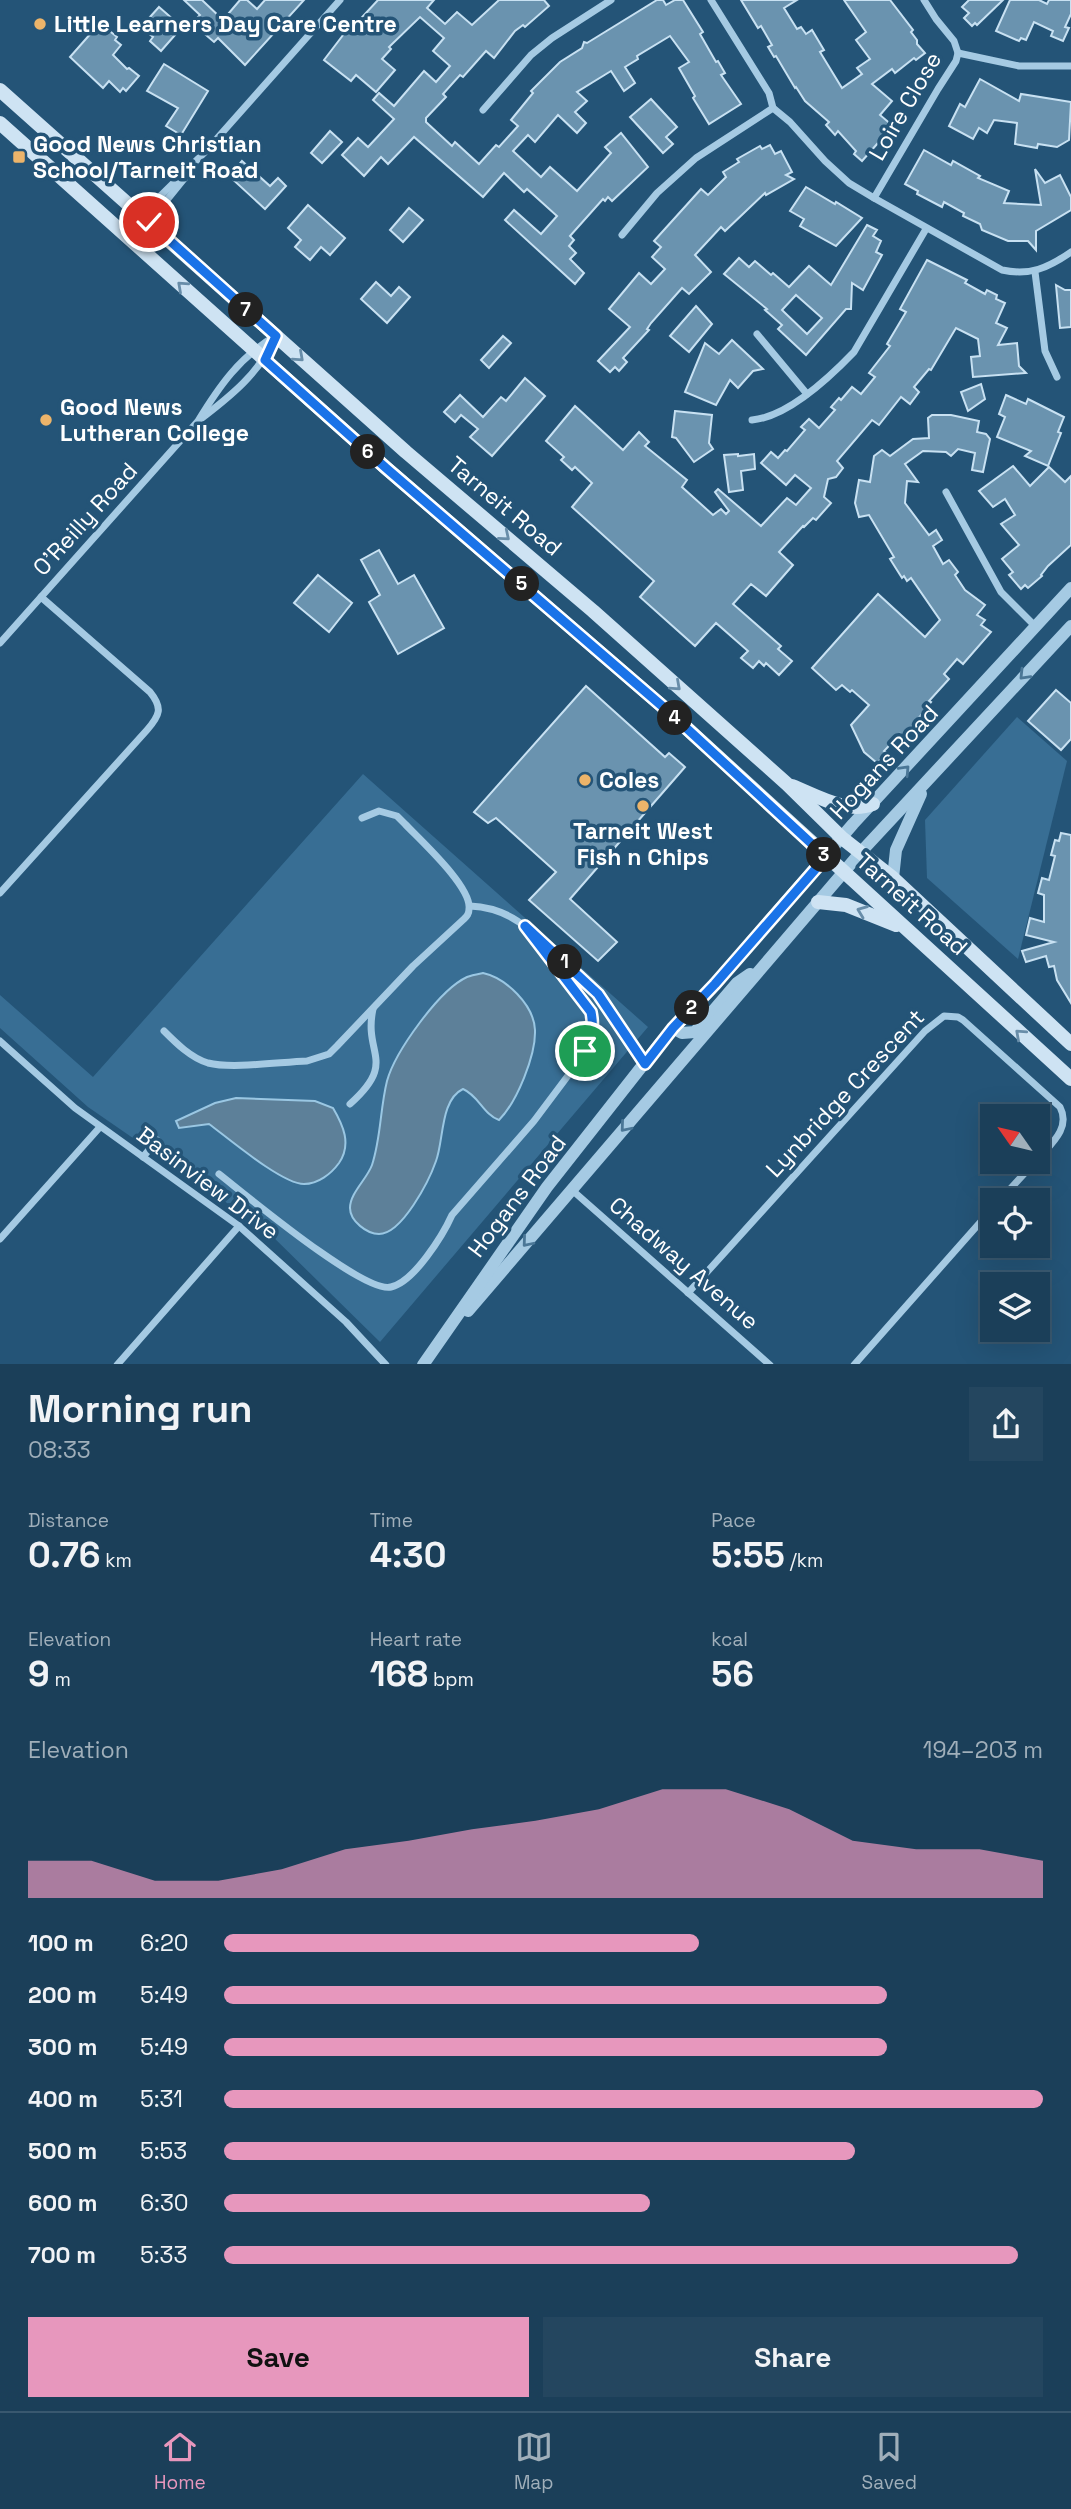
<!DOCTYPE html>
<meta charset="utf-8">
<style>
:root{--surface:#1b3f59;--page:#24465f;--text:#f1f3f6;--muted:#a0afba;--line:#39586f;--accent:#e797bd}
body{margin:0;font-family:"Space Grotesk",sans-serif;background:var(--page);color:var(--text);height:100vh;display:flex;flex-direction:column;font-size:26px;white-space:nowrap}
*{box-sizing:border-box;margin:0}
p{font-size:23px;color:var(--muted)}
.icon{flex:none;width:38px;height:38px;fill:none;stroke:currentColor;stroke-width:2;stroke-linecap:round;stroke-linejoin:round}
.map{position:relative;height:1364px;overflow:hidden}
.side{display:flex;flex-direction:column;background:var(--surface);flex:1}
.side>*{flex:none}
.needle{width:46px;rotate:304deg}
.controls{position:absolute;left:980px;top:1104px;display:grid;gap:14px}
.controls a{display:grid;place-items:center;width:70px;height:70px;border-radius:0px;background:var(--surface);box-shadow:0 7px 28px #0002,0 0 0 2px var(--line);font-size:35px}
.pin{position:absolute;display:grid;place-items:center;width:60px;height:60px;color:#fff;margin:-30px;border:4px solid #fff;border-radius:50%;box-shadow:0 2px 7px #0007}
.km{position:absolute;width:35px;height:35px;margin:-18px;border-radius:50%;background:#222;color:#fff;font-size:19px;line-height:35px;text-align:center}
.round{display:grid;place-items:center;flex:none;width:74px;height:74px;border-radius:0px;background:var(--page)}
.headline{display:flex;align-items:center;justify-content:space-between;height:119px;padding:0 28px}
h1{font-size:38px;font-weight:700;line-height:52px}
.figures{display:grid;grid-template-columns:repeat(3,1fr);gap:10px;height:119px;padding:7px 28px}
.figures div{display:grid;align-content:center}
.figures b{font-size:35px;font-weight:700}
.figures small{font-size:19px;font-weight:400}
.figures p{font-size:19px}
.chart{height:196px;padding:14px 28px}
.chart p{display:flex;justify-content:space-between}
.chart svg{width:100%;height:126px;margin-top:7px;fill:var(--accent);opacity:.7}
.primary-button{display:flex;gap:14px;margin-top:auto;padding:14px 28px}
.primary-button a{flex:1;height:80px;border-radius:0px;background:var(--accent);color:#111;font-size:28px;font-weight:700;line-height:80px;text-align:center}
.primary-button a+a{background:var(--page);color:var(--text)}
ul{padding:0 28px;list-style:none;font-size:23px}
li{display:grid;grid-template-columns:112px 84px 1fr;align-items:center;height:52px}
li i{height:18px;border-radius:9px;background:var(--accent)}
.dock{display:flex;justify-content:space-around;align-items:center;height:98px;border-top:2px solid var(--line);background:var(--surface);font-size:19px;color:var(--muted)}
.dock a{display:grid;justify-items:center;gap:4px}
.dock .selected{color:var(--accent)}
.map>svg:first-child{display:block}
.green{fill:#386e94}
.water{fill:#5d8099;stroke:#9ac7e3;stroke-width:2}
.building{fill:#6a93af;stroke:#c8e1f2;stroke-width:2;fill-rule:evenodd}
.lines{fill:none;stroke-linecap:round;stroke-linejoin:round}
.minor{stroke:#a5cae3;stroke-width:7}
.tertiary{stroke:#a5cae3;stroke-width:12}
.secondary{stroke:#cee3f3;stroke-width:14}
.oneway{stroke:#688da9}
.oneway2{stroke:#4b7797}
.route-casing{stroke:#fff;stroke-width:14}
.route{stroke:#1a73e8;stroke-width:9}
.poi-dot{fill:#ecb46a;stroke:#245477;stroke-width:2.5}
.labels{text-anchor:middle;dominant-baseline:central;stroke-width:7;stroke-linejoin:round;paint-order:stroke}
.poi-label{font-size:23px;font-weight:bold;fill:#fff;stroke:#245477;text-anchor:start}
.street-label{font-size:23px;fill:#fff;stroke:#245477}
</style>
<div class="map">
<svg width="1071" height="1365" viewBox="0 0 1071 1365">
<rect width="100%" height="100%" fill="#245477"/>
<g class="green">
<path d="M1017 717 1067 761 1018 959 927 878 925 820Z"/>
<path d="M363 774 648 1027 380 1342 266 1230 88 1107 0 1028V995L93 1077Z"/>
</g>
<g class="water">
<path d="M483 973C506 978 534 1005 535 1030 536 1055 517 1102 499 1120 483 1114 479 1096 463 1089 440 1100 444 1140 436 1161 429 1181 402 1234 379 1234 367 1234 350 1221 350 1208 350 1193 367 1179 372 1165 381 1138 380 1109 387 1081 395 1052 439 990 467 977 472 975 478 974 483 973Z"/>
<path d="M236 1098 315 1101 333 1108C343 1125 352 1144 339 1163 331 1174 318 1184 304 1184 282 1184 228 1138 209 1124L179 1128 176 1121 215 1103Z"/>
</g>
<g class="building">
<path d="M184 0H202L223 20 240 0H247L257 9 265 0H304L245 65 218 38 214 42 192 23 200 15Z"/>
<path d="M378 0H434L427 8 445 24 457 12 472 25 499 0H544L549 6 525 27 523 25 515 31 494 58 486 51 463 77 460 75 443 94 446 97 426 118V122L452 146 455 142 479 164 496 145 499 147 518 126 511 120 533 93 531 91 560 62 582 48 584 42 587 43 657 0H663L666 5 675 0H683L703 32 700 34 716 62 718 61 725 73 721 75 741 104 709 124 693 98 695 96 679 68 689 62 670 36 637 56 638 59 625 67 635 83 624 91 611 71 577 92 587 101 575 112 586 123 577 133 558 115 535 142 528 135 513 151 541 177 550 167 577 191 611 153 605 147 621 133 648 167 612 201 608 197 605 201 603 199 570 236 574 240 569 246 576 253 570 259 584 273 575 284 505 220 514 210 541 234 557 216 527 189 524 192 504 173 483 197 414 137 388 164 381 157 364 176 342 155 358 138 368 147 394 119 373 100 379 93 394 106 424 71 436 82 450 66 433 51 444 38 420 17 389 47 391 49 382 59 395 70 376 92 356 75 351 81 324 60 350 26 352 28Z"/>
<path d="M741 0H797L784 8 797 29 801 27 806 34 812 30 824 50 820 52 842 88 862 74 857 68 870 59 856 40 866 32 844 0H890L913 30 911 32 917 40V44L925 53 916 60 914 58 895 73 892 69 872 84 892 101 880 115 893 126 862 161 854 154 856 151 838 131 835 135 826 125 829 122 805 101 796 87 795 88 776 56 774 57 768 47 772 45 761 26 758 28Z"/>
<path d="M969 0H1003L977 25 975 23 972 26 964 18 969 13 962 7Z"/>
<path d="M1010 0H1039L1047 4 1049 0H1071V14L1065 27 1069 28 1063 41 1051 36 1053 31 1034 22 1026 40 1021 38 1019 41 996 31Z"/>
<path d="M159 7 182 27 161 51 150 41 153 37 141 27Z"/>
<path d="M100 23 117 37 115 40 121 45 113 55 127 69 129 68 139 76 126 91 123 88 120 92 109 81 103 88 70 57Z"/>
<path d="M164 64 208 91 181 135 166 126 178 108 147 91Z"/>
<path d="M980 79 1019 101 1021 94 1071 102 1069 140 1057 147 1038 144 1037 148 1015 144 1017 123 994 120 987 133 979 128 973 139 949 126 960 104 965 107Z"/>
<path d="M651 99 677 127 666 137 673 144 663 153 630 117Z"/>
<path d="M330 131 342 142 322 163 311 153Z"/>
<path d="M770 145 775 154 781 151 792 172 786 175 794 179 766 195 765 193 725 231 721 227 695 255 711 272 689 294 682 288 651 323 647 329 649 330 623 358 627 362 619 371 615 367 610 372 598 361 630 327 609 309 639 273 651 284 665 269 652 257 661 247 654 241 701 189 708 195 726 177 723 172 739 162 737 159 760 146 762 149Z"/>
<path d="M924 150 951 165 953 161 980 176 978 178 1009 191 1004 203 1041 205 1035 169 1045 183 1060 175 1071 197V210L1036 231V250L1028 241H1008L982 230 980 224 963 216 964 213 944 202 942 207 917 194 918 191 905 184Z"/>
<path d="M242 161 270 186 278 178 286 186 265 209 229 176Z"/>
<path d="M806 187 835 204 836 202 862 218 836 246 800 226 804 219 790 211Z"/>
<path d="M308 205 345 238 330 255 321 247 310 260 295 247 301 240 288 228Z"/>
<path d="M409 208 423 220 403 242 390 230Z"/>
<path d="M867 225 877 230 873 236 881 241 876 252 882 255 863 290 852 283 851 309H846L806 355 778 329 782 325 765 310 767 309 724 274 739 258 749 267 755 261 771 275 773 273 789 287 809 266 831 285ZM796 295 822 318 807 334 782 310Z"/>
<path d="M927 260 967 280 965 283 985 294 987 290 997 295 996 299 1005 303 996 323 1007 328 998 345 1017 343 1019 366 1026 373 973 377 971 357 980 356 978 339 956 328 931 370 929 369 914 387 919 392 910 404 901 397 879 425 872 420 837 461 843 468 836 477 828 479 824 497 831 503 816 520 813 518 804 527 803 526 779 552 793 565 766 596 751 584 733 604 781 646 778 649 792 661 779 675 766 663 764 666 759 661 753 668 741 658 748 651 716 623 695 646 640 597 654 581 572 507 592 483 575 467 572 470 561 460 564 457 546 441 575 406 623 450 639 432 649 442 645 446 687 480 682 487 713 515 721 509 726 514 729 511 715 492 718 489 761 526 787 498 796 505 811 488 795 475 786 485 761 463 771 452 778 458 785 450 787 451 805 430 801 427 809 419 819 428 835 410 831 407 839 398 841 400 852 387 861 394 875 377 869 373 890 346 887 344 906 312 900 309Z"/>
<path d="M376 282 391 296 399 287 410 297 387 323 361 299Z"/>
<path d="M1056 285 1065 290H1071V327L1060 328Z"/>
<path d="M696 306 712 324 689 352 670 336Z"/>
<path d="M503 336 511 343 489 368 481 360Z"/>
<path d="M732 340 763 369 753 371 738 388 730 380 716 405 685 392 705 343 719 354Z"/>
<path d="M525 378 545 396 492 456 470 437 478 429 461 415 455 422 444 412 460 395 483 417 501 397 506 401Z"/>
<path d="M981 384 985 399 968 411 961 392Z"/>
<path d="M1006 395 1026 404 1028 399 1064 417 1058 432 1061 433 1048 466 1025 456 1031 451 997 437 1005 417 999 414Z"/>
<path d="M675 411 712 415 709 443 713 449 694 462 676 438 672 437Z"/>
<path d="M932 415H951L979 421 977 432 986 434 990 439 983 472 972 470 975 453 958 449 951 456 946 452 923 451 905 464 918 482 907 481 905 503 929 535 936 530 942 540 933 546 943 564 949 560 958 572 955 575 965 590 985 605 977 615 985 620 981 625 991 632 963 664 957 659 944 674 949 679 929 701 931 702 911 728 903 737 900 734 884 751 887 753 877 763 864 752 851 725 869 705 852 690 850 692 842 685 836 690 812 668 878 594 925 637 940 620 911 578 907 581 904 576 902 578 890 559 894 557 869 515 859 517 855 503 859 480 870 482 874 456 882 450 890 456 913 439 929 438 928 418Z"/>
<path d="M738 454V456L754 454 755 469 741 471 743 490 729 492 724 455Z"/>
<path d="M1013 466 1030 486 1049 467 1065 482 1071 476V545L1048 566 1041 575 1042 576 1028 588 1025 585 1021 589 1009 575 1013 572 1002 559 1019 545 1001 524 1015 515 1005 499 993 507 979 491Z"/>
<path d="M379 550 398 584 414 575 444 628 398 654 369 602 380 595 361 560Z"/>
<path d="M318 575 352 603 329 632 294 603Z"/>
<path d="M586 686 665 757 669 753 685 767 570 899 617 942 598 961 529 900 556 872 496 818 488 823 474 812Z"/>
<path d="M1056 690 1071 703V739L1061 750 1028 721Z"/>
<path d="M1061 833 1071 835V1003L1057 980 1054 966 1049 967 1046 956 1026 962 1022 951 1054 942 1026 935 1030 918 1044 922V895L1038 893 1042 878 1049 880 1055 856 1051 855 1055 840 1059 841Z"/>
</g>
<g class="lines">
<g class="minor">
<path d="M711 0 759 77 769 93 773 108 790 122 825 161 849 183 874 198 1002 270C1030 276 1048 268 1071 252"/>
<path d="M958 53 1019 66H1071"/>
<path d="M483 110 531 55 552 38 611 0"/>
<path d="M874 198 938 89 956 61 958 53 954 41 936 19 924 0"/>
<path d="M132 235 149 222 192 169"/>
<path d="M622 235 657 193 696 158 773 108"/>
<path d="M128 238 141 215 205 152 340 0"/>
<path d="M1035 272 1045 351 1057 377"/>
<path d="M757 334 807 394"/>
<path d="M202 418C232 395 259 373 275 338"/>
<path d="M752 420C788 417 829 378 854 352L926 229"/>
<path d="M946 492 1001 592 1036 627"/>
<path d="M0 643 198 421C220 385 239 358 275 336"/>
<path d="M0 893 147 730C160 715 163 708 150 692L41 597"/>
<path d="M470 906C492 907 512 915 528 929"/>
<path d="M537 937 598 994 645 1063"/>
<path d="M164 1031C176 1043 191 1058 208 1063 232 1069 280 1062 307 1061L329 1054 337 1046 413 966 464 919C467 916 469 914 469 909 472 887 420 840 405 824L397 816 379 811 362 818"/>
<path d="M0 1041 75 1108 239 1226 346 1322 386 1365"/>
<path d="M350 1104C398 1061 363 1055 373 1009"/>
<path d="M143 1157 157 1140"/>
<path d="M219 1174C246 1195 364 1294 391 1287 414 1282 443 1235 452 1215L534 1121 573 1069 592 1038 593 1024 591 1012 525 926"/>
<path d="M572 1190 770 1365"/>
<path d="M1000 1200 1035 1162"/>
<path d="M0 1239 100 1127"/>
<path d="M688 1293 925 1031 944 1016 958 1017 963 1020 1060 1107C1071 1128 1051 1144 1038 1159"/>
<path d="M117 1365 239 1226"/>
<path d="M854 1365 992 1209"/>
</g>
<g class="tertiary">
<path d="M893 878 896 850 921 794"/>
<path d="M673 1028 682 1033 695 1032 737 983 750 974"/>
<path d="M468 1311 860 853 1071 626"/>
<path d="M423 1365 547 1187 661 1042 715 984 853 824 1071 588"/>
</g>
<g class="secondary">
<path d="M0 90 406 452 593 611 787 784 842 838 893 878 1071 1044"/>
<path d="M0 123 386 468 669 712 1071 1079"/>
<path d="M792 786C817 796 846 814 873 804"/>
<path d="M818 902 846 905 896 925"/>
</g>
</g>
<defs><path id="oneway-chevron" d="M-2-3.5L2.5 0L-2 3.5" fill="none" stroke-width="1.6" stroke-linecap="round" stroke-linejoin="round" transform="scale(1.75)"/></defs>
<g class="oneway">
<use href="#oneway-chevron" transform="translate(182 286) rotate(-138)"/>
<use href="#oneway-chevron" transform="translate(299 357) rotate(42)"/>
<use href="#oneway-chevron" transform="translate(505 536) rotate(40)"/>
<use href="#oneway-chevron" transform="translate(676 686) rotate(42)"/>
<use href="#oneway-chevron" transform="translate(862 911) rotate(-159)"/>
<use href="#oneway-chevron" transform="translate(1020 1034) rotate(-138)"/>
</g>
<g class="oneway2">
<use href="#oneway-chevron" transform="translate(1024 675) rotate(134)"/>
<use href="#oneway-chevron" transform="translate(905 770) rotate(-47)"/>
<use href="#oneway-chevron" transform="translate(625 1127) rotate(130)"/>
<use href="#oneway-chevron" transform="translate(527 1242) rotate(130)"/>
</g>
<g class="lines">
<defs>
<path id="route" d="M149 222 276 336 265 360 386 468 669 712 826 857 715 984 673 1028 645 1064 598 994 525 926 591 1012C594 1027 592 1037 585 1051"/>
</defs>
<use href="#route" class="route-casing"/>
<use href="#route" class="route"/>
</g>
<g class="poi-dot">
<circle cx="40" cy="24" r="7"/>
<rect x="12" y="150" width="14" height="14" rx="3.5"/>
<circle cx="46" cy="420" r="7"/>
<circle cx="585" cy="780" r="7"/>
<circle cx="643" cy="806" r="7"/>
</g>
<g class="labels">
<g class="poi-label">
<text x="54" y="24">Little Learners Day Care Centre</text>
<text x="33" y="144">Good News Christian<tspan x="33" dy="26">School/Tarneit Road</tspan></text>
<text x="60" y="407">Good News<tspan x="60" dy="26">Lutheran College</tspan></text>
<text x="599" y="780">Coles</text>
<text x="643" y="831" text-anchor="middle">Tarneit West<tspan x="643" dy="26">Fish n Chips</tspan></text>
</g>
<g class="street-label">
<text transform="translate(905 106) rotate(-60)">Loire Close</text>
<text transform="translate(505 506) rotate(40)">Tarneit Road</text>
<text transform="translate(85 519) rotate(-48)">O'Reilly Road</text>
<text transform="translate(884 762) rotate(-47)">Hogans Road</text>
<text transform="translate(912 904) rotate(42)">Tarneit Road</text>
<text transform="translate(845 1093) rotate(-47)">Lynbridge Crescent</text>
<text transform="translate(208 1183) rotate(37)">Basinview Drive</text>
<text transform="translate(517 1196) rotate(-53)">Hogans Road</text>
<text transform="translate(684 1263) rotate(41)">Chadway Avenue</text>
</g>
</g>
</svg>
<div class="controls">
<a><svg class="needle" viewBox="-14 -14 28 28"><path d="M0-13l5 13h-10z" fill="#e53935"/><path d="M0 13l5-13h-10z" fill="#a0afba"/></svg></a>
<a><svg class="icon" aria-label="locate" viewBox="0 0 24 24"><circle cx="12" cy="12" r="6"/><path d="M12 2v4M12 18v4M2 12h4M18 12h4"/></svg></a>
<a><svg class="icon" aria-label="layers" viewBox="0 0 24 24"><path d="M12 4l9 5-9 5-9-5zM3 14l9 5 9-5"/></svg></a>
</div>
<div class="pin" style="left:585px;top:1051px;background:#1e9e55"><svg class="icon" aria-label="arrive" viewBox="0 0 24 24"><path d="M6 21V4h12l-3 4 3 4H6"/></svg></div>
<div class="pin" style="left:149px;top:222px;background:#d93025"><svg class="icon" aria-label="check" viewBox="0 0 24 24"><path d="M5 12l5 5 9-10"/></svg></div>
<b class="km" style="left:565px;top:962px">1</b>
<b class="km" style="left:692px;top:1008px">2</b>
<b class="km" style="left:824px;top:855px">3</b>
<b class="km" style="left:675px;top:718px">4</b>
<b class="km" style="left:522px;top:584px">5</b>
<b class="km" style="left:368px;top:452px">6</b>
<b class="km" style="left:246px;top:310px">7</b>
</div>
<section class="side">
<div class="headline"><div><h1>Morning run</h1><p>08:33</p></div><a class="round"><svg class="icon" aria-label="share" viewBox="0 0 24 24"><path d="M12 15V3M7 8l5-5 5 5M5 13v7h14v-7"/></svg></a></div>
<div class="figures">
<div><p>Distance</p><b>0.76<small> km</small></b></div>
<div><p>Time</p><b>4:30</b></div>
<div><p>Pace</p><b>5:55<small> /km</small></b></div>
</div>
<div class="figures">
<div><p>Elevation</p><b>9<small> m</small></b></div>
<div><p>Heart rate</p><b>168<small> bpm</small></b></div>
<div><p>kcal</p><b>56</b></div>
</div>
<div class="chart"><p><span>Elevation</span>194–203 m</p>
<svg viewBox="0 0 160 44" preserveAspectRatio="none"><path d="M0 44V31L10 31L20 38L30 38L40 34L50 27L60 24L70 20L80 17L90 13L100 6L110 6L120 13L130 24L140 27L150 27L160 31V44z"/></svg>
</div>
<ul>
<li><b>100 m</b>6:20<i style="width:58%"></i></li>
<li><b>200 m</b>5:49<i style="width:81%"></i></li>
<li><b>300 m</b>5:49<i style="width:81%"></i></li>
<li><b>400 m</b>5:31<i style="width:100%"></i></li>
<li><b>500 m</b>5:53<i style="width:77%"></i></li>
<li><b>600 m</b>6:30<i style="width:52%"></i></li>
<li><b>700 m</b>5:33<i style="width:97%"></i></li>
</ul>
<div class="primary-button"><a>Save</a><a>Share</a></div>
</section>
<nav class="dock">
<a class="selected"><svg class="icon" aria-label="home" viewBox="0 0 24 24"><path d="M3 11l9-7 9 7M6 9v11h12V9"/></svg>Home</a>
<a><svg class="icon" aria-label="map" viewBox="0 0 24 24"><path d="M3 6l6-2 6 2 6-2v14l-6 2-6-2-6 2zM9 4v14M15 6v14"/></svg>Map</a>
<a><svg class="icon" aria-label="saved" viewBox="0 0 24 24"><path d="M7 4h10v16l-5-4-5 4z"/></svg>Saved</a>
</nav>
